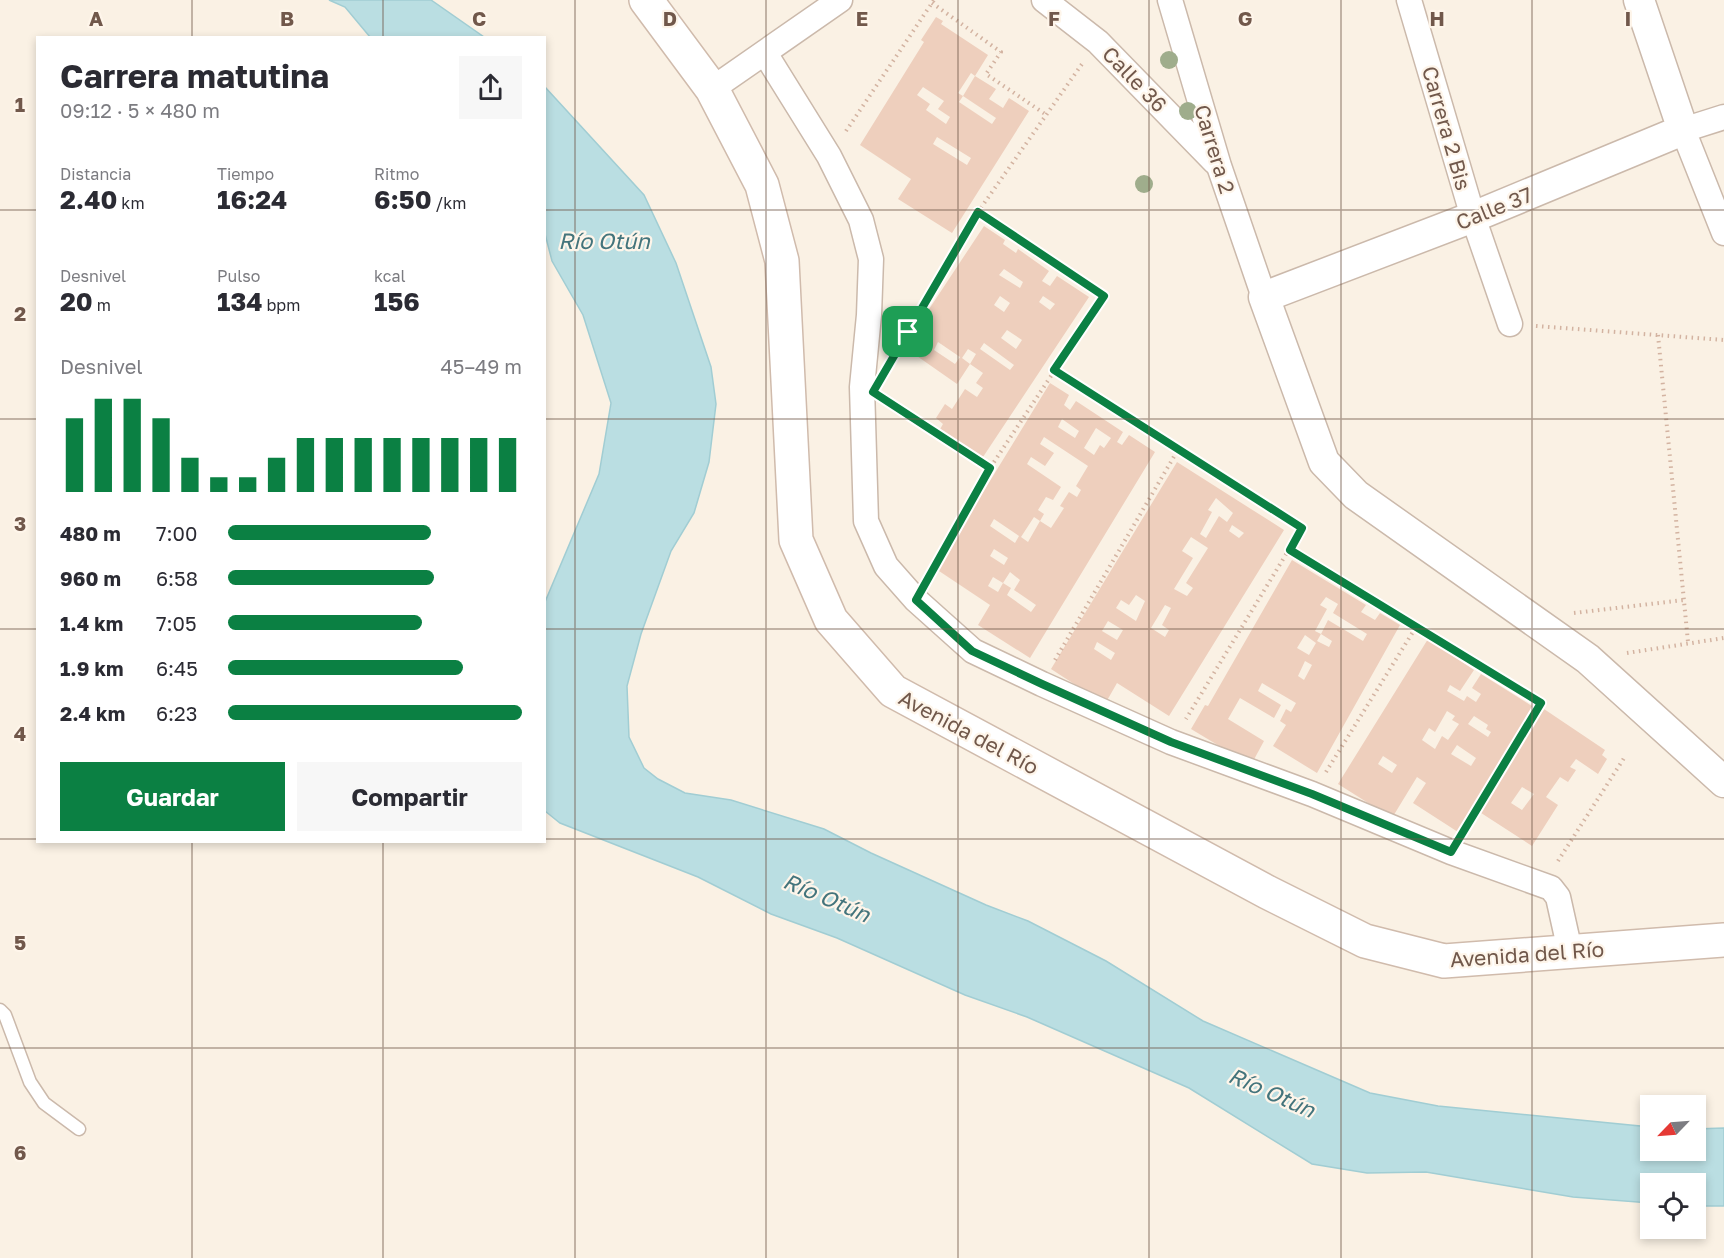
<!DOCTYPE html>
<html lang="es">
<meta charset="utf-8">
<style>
:root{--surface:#fff;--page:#f7f7f7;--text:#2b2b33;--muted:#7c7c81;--accent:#0b8043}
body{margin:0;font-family:"Golos Text",sans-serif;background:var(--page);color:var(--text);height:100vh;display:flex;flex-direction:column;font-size:22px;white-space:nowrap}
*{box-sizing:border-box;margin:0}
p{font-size:20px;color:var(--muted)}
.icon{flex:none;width:33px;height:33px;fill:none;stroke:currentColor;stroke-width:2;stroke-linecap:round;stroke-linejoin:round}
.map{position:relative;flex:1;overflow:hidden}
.details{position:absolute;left:36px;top:36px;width:510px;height:807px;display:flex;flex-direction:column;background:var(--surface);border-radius:0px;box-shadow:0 3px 9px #0003}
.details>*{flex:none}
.needle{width:39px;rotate:245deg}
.controls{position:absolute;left:1640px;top:1095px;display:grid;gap:12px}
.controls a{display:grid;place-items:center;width:66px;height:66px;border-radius:0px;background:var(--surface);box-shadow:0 3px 9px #0003;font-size:30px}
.pin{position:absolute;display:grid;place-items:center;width:51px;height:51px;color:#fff;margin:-26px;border-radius:12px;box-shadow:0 3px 9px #0006}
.round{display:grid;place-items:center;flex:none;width:63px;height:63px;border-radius:0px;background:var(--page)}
.head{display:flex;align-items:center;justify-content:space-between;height:102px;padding:0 24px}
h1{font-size:33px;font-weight:700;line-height:45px}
.figures{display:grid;grid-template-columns:repeat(3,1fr);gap:9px;height:102px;padding:6px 24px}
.figures div{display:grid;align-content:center}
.figures b{font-size:26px;font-weight:700}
.figures small{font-size:16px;font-weight:400}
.figures p{font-size:16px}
.chart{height:168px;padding:12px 24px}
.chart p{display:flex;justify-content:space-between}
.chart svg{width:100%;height:108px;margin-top:6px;stroke:var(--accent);stroke-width:6}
.action{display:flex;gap:12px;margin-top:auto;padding:12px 24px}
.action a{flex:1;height:69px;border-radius:0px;background:var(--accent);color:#fff;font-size:24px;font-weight:700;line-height:69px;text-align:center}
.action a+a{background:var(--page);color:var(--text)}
ul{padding:0 24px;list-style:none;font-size:20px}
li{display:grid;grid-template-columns:96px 72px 1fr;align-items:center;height:45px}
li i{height:15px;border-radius:8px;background:var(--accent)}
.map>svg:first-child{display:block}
.water{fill:#badee2;stroke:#a1cdd3;stroke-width:1.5}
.building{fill:#eecfbd;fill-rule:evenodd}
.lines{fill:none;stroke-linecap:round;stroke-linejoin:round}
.service-casing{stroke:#cbb9ab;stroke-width:15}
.minor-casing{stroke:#cbb9ab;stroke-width:27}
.tertiary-casing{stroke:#cbb9ab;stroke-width:33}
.secondary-casing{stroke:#d0bbac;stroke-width:36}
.path{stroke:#d3b3a1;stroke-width:4;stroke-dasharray:1.5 4.5;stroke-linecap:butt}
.service{stroke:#fff;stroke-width:12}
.minor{stroke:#fff;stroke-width:24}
.tertiary{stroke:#fff;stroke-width:30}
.secondary{stroke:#fff;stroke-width:33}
.tree{fill:#9fad8c}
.route-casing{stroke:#fff;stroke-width:12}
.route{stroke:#0b8043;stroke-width:8}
.grid{fill:none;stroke:#71584b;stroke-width:1.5;stroke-opacity:0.55}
.labels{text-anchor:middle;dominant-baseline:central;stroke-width:4.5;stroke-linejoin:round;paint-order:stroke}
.street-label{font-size:21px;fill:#71584b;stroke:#fef5ea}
.water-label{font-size:22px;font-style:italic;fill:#43747c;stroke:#fef5ea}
.grid-label{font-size:20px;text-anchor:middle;font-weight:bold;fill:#71584b;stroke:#fef5ea;stroke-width:4.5;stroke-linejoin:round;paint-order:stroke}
</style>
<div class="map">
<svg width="1724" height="1258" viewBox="0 0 1724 1258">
<rect width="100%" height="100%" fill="#faf1e4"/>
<g class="water">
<path d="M329 0H431L484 37H370L345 7Z"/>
<path d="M545 87 644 195 676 263 711 367 716 404 709 462 694 513 671 551 641 634 627 686 629 737 644 768 658 779 685 793 731 800 824 829 871 853 986 905 1028 921 1106 961 1203 1021 1370 1093 1438 1106 1650 1127V1150H1695V1129L1724 1128V1206H1695V1184H1650V1203L1573 1197 1426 1172 1367 1173 1312 1164 1189 1088 1027 1017 965 995 837 938 771 914 698 877 560 823 545 811V602L599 474 611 403 583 315 552 261 545 234Z"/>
</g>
<g class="building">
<path d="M936 17 943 21 941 24 988 55 975 76 971 73 958 93 963 96 975 76 996 89 989 99 1003 108 1009 98 1029 111 952 233 898 199 911 179 860 145 924 42 921 40ZM923 87 944 101 938 109 950 117 946 124 926 110 930 104 917 95ZM963 96 996 118 992 124 959 102ZM937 137 971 158 967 165 933 144Z"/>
<path d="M984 226 1005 240 1003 244 1016 253 1018 249 1049 271 1042 281 1050 286 1057 276 1089 297 981 460 939 431 943 424 936 418 945 404 952 409 965 389 977 397 983 388 976 383 983 373 970 364 976 354 968 349 962 358 970 364 957 384 904 347ZM1004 269 1023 282 1020 288 999 275ZM1000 296 1010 303 1004 312 994 305ZM1043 296 1055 304 1050 310 1039 302ZM1007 330 1022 340 1016 349 1001 338ZM938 342 960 357 955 364 934 350ZM984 343 1014 365 1010 370 980 349Z"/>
<path d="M1050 383 1069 395 1064 405 1070 410 1076 401 1123 432 1117 442 1122 445 1129 435 1155 452 1030 658 978 625 990 605 936 569ZM1062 419 1079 431 1075 438 1058 427ZM1096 428 1111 438 1104 448 1100 445 1094 455 1084 448ZM1044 437 1088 466 1076 486 1081 490 1077 497 1069 492 1060 506 1064 508 1051 528 1040 521 1028 542 1021 537 1034 517 1040 521 1044 514 1038 510 1046 497 1053 500 1061 487 1027 464 1031 457 1045 466 1054 453 1040 444ZM994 519 1019 536 1015 543 990 526ZM994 549 1008 558 1004 565 990 556ZM1010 572 1020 580 1014 590 1036 605 1031 612 1007 595 1011 588 1003 583 998 592 988 586 993 577 1003 583Z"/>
<path d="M1177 462 1284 530 1169 716 1117 683 1105 704 1051 669ZM1216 498 1233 513 1227 522 1219 516 1206 538 1200 534 1212 512 1208 510ZM1232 525 1244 533 1239 538 1229 531ZM1191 537 1208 548 1186 583 1193 588 1187 596 1174 589 1193 558 1182 551ZM1136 595 1145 601 1136 621 1116 608 1121 600 1129 605ZM1165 605 1171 608 1162 625 1169 630 1165 637 1151 628ZM1108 621 1123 630 1117 640 1102 631ZM1097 642 1115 653 1111 660 1094 649Z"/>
<path d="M1292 560 1366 605 1361 612 1375 620 1380 613 1400 625 1317 773 1273 746 1286 725 1280 721 1286 709 1291 712 1296 703 1262 683 1258 691 1281 705 1274 718 1240 698 1228 719 1264 741 1251 765 1191 729 1205 705 1208 706ZM1326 597 1338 604 1333 613 1367 634 1363 641 1328 620 1321 634 1315 631 1327 609 1320 605ZM1321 634 1332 641 1329 647 1317 641ZM1305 635 1316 643 1309 655 1297 648ZM1305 661 1312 665 1304 680 1298 676Z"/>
<path d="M1428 639 1474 670 1460 691 1450 685 1447 691 1464 701 1467 696 1476 702 1481 694 1472 688 1481 674 1535 708 1458 832 1413 803 1426 783 1417 777 1392 818 1338 784ZM1447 711 1455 716 1452 720 1459 724 1448 740 1442 736 1435 749 1422 740 1429 728 1435 732ZM1474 716 1488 725 1486 729 1491 732 1488 737 1468 724ZM1457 745 1476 758 1471 766 1451 754ZM1383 756 1397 765 1392 773 1378 764Z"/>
<path d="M1544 709 1605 750 1602 755 1607 759 1598 774 1576 759 1570 767 1576 770 1568 782 1560 777 1546 797 1558 805 1532 846 1478 811ZM1522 787 1534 794 1522 810 1511 803Z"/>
</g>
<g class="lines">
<defs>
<path id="service" d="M0 1010 5 1015 30 1082 44 1103 79 1129"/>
<g id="minor">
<path d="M1044 0 1098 42 1215 162"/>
<path d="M1170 0 1219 166 1264 297"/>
<path d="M1409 0 1473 217 1510 324"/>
<path d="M765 53 829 156 861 220 871 259 869 315 862 387 866 521 886 566 916 600 973 651 1042 684 1171 742 1312 794 1451 852 1551 888 1558 897 1570 951"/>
<path d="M712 89 840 0"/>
<path d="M1724 117 1683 130 1724 233"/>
</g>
<path id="tertiary" d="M1639 0 1683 130 1473 217 1264 297 1324 462 1356 495 1588 659 1724 782"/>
<path id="secondary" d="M646 0 712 89 762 185 782 261 796 540 831 620 893 691 1267 892 1365 941 1444 961 1724 940"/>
</defs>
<use href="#service" class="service-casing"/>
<use href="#minor" class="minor-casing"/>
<use href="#tertiary" class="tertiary-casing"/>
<use href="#secondary" class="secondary-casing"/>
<g class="path">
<path d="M932 3 1001 52 986 74 1045 114"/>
<path d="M846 131 934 0"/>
<path d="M1536 326 1724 340"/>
<path d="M1658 335 1688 642"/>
<path d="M893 358 978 212 1082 64"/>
<path d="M1054 371 1302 528 1186 719"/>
<path d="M888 402 990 468"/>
<path d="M1290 550 1541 703 1465 828"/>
<path d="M929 577 990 468 1104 296 978 212"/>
<path d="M1574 613 1684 600"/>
<path d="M1627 653 1724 638"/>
<path d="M1055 660 1179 448"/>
<path d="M1326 772 1416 627"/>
<path d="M1558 861 1626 755"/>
</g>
<use href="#service" class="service"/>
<use href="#minor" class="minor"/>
<use href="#tertiary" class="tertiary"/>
<use href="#secondary" class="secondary"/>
</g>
<g class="tree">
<circle cx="1169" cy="60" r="9"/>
<circle cx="1188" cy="111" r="9"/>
<circle cx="1144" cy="184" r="9"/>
</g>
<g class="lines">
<defs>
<path id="route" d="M978 212 1104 296 1054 370 1302 528 1290 550 1541 703 1451 852 1312 794 1171 742 1042 684 972 651 916 600 990 468 873 392Z"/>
</defs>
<use href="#route" class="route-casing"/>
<use href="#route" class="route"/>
</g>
<path class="grid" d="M192 0V38M383 0V38M575 0V1258M766 0V1258M958 0V1258M1149 0V1258M1341 0V1258M1532 0V1258M0 210H38M544 210H1724M0 419H38M544 419H1724M0 629H38M544 629H1724M0 839H38M544 839H1724M192 842V1258M383 842V1258M0 1048H1724"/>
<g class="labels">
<g class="street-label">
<text transform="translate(1135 79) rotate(46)">Calle 36</text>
<text transform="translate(1447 128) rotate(74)">Carrera 2 Bis</text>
<text transform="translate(1215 149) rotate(73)">Carrera 2</text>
<text transform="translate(1494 208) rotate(-22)">Calle 37</text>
<text transform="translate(969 732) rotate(28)">Avenida del Río</text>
<text transform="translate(1527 954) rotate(-4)">Avenida del Río</text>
</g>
<g class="water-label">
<text x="604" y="240">Río Otún</text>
<text transform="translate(827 897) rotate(23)">Río Otún</text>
<text transform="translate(1272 1092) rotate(24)">Río Otún</text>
</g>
</g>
<g class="grid-label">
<text x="96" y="26">A</text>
<text x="287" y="26">B</text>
<text x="479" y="26">C</text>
<text x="670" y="26">D</text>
<text x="862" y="26">E</text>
<text x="1054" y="26">F</text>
<text x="1245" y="26">G</text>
<text x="1437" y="26">H</text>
<text x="1628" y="26">I</text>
<text x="20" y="112">1</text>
<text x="20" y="321">2</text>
<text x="20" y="531">3</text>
<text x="20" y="741">4</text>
<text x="20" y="950">5</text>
<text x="20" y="1160">6</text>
</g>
</svg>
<div class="controls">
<a><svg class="needle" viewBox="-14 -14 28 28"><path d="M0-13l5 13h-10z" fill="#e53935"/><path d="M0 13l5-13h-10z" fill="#7c7c81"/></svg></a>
<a><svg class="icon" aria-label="locate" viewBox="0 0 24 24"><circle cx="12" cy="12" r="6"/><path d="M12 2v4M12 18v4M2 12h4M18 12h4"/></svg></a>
</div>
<div class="pin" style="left:908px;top:332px;background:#1e9e55"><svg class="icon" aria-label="arrive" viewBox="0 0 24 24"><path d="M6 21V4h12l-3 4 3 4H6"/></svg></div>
<section class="details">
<div class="head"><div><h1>Carrera matutina</h1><p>09:12 · 5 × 480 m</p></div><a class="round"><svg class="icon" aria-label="share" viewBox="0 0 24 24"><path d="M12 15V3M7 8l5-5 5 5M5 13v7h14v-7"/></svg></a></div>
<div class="figures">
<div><p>Distancia</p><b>2.40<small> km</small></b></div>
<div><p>Tiempo</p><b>16:24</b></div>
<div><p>Ritmo</p><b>6:50<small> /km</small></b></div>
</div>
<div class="figures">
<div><p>Desnivel</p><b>20<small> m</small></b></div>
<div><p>Pulso</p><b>134<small> bpm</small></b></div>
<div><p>kcal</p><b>156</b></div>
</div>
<div class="chart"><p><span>Desnivel</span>45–49 m</p>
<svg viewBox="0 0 160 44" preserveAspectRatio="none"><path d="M5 44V14M15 44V6M25 44V6M35 44V14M45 44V30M55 44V38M65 44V38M75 44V30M85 44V22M95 44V22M105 44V22M115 44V22M125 44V22M135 44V22M145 44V22M155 44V22"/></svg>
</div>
<ul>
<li><b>480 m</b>7:00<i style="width:69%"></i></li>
<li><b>960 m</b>6:58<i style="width:70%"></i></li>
<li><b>1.4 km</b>7:05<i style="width:66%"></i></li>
<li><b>1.9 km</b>6:45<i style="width:80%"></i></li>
<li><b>2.4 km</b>6:23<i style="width:100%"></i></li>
</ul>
<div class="action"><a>Guardar</a><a>Compartir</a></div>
</section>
</div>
